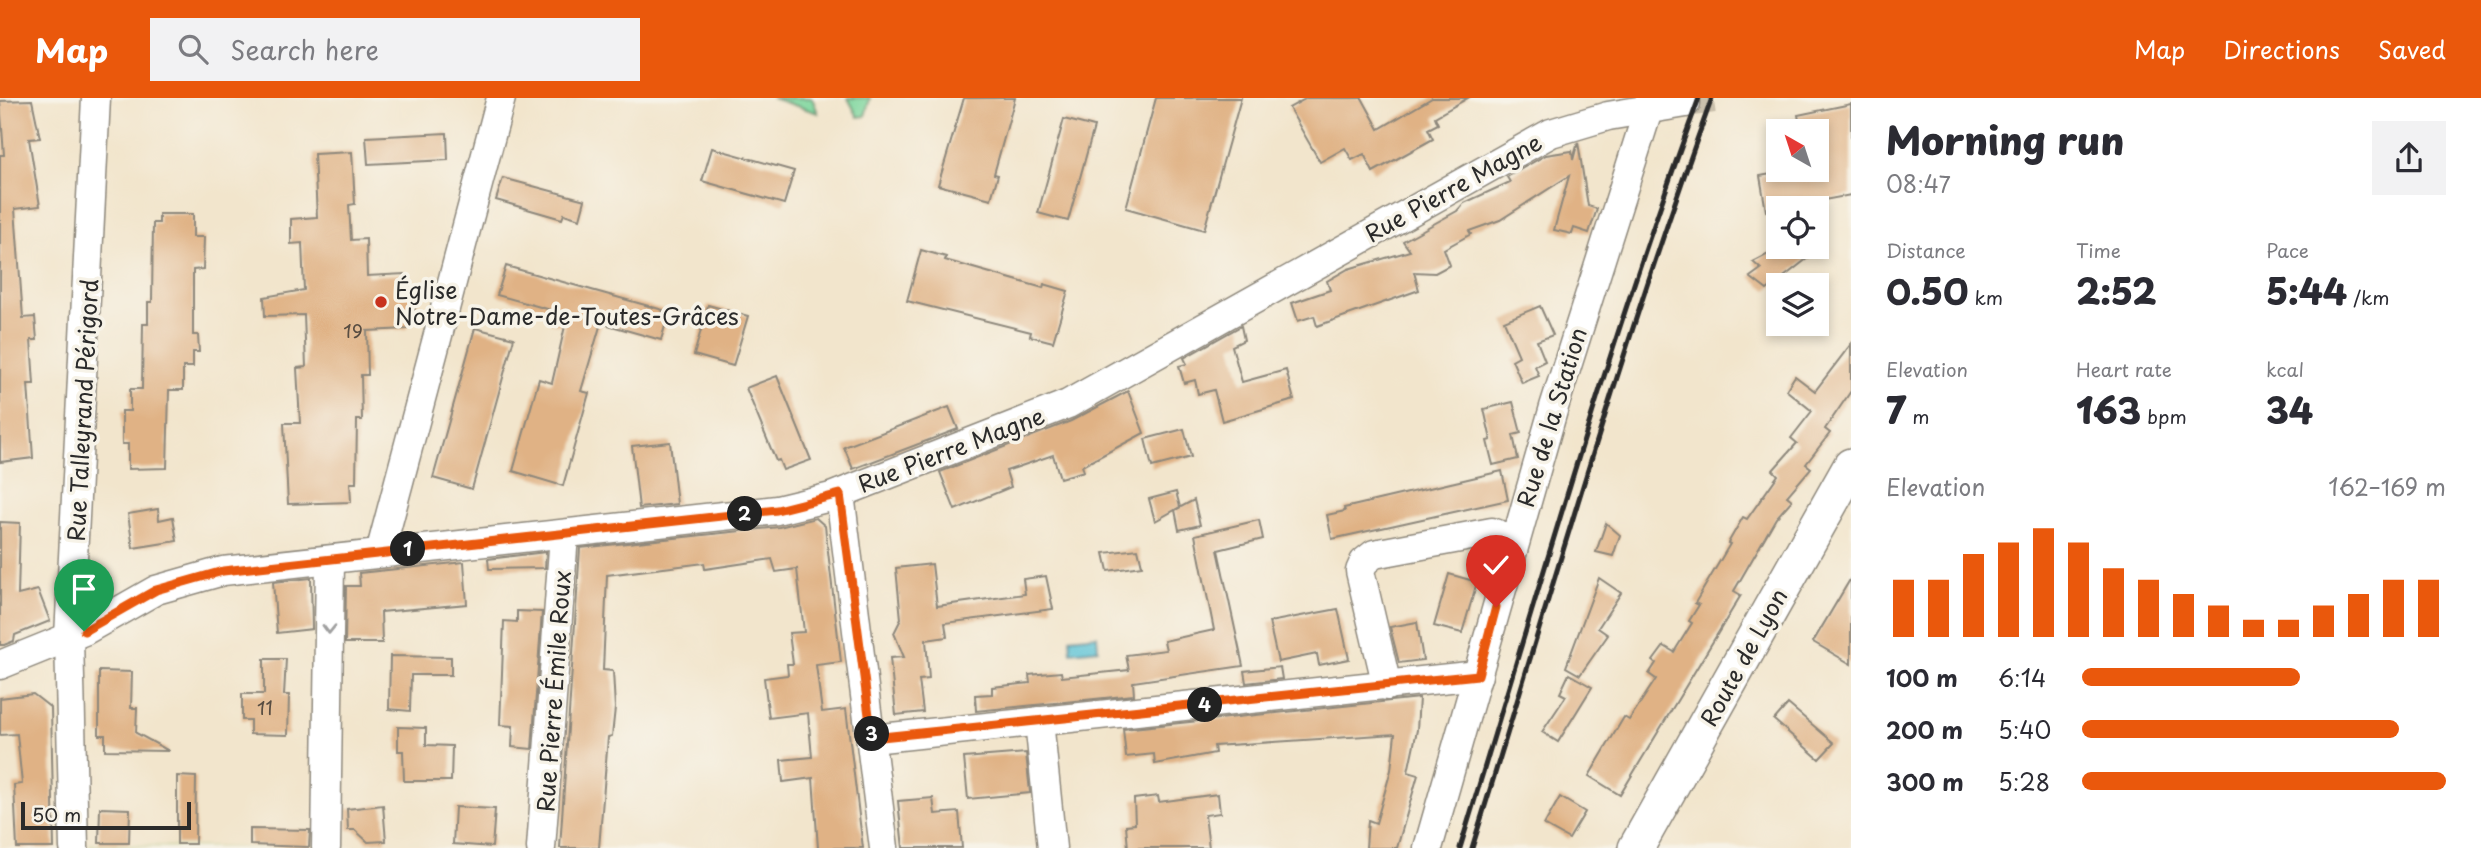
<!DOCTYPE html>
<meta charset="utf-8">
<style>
:root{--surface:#fff;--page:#f2f2f3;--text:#2b2b33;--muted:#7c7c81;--accent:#ea580c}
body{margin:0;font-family:"Playpen Sans",sans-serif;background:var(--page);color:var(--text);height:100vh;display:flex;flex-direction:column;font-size:26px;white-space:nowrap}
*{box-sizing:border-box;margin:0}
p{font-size:23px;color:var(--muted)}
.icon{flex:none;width:38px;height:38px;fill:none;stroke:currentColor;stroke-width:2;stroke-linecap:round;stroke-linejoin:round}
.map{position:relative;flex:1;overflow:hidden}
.sheet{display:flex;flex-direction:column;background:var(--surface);width:630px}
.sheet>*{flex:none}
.needle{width:46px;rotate:321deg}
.controls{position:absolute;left:1766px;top:21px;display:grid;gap:14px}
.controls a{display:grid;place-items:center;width:63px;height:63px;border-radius:0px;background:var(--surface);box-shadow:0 4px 10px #0003;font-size:35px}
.scale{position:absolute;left:21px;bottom:18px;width:170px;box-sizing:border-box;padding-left:7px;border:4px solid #2b2b2b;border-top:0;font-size:19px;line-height:24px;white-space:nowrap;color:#2b2b2b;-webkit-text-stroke:5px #f7f3e8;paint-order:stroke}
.pin{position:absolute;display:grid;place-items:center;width:60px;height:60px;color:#fff;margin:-72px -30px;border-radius:50% 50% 50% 0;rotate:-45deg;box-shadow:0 0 7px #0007}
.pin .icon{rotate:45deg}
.km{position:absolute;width:35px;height:35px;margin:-18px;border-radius:50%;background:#222;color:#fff;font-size:19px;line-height:35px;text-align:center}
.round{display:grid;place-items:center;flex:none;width:74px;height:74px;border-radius:0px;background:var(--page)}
.head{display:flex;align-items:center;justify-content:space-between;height:119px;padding:0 35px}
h1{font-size:38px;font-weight:800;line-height:52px}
.stats{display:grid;grid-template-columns:repeat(3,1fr);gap:10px;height:119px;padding:7px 35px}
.stats div{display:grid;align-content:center}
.stats b{font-size:35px;font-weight:800}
.stats small{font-size:19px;font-weight:400}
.stats p{font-size:19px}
.chart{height:196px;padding:14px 35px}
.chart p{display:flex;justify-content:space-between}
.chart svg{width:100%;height:126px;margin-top:7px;stroke:var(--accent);stroke-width:6}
ul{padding:0 35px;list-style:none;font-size:23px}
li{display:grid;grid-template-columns:112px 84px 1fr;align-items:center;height:52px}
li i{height:18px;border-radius:9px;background:var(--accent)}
header{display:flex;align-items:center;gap:42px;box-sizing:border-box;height:98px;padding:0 35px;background:var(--accent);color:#fff}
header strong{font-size:33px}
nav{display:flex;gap:38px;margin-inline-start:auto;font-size:24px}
.search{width:490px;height:63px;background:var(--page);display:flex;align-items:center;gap:18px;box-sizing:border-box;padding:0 24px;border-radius:0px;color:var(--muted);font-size:26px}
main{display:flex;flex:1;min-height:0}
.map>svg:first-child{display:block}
.built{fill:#deddbb}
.green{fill:#7cd69c;stroke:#548064;stroke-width:2}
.water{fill:#5ac2d6;stroke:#427680;stroke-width:2}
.building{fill:#e0b285}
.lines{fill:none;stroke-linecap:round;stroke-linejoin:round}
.minor-tunnel{stroke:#cac0ac;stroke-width:28;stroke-dasharray:28 14;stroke-linecap:butt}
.minor-casing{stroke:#8e887c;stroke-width:31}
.major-casing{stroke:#8e887c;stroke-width:38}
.minor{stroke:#fff;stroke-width:28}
.major{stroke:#fff;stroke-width:35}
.rail{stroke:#2b2b2b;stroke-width:5}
.oneway{stroke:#a0a0a0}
.route-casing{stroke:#fff;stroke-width:14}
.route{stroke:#ea580c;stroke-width:9}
.poi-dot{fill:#c8321e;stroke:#f7f3e8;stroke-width:2.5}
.labels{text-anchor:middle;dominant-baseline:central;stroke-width:7;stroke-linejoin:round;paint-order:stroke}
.number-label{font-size:19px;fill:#584d42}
.street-label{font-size:23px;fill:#2b2b2b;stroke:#f7f3e8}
.poi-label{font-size:23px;fill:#2b2b2b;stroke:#f7f3e8;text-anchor:start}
</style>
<header>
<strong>Map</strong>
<div class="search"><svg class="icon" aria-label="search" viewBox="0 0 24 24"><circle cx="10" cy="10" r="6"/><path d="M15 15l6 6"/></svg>Search here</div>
<nav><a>Map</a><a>Directions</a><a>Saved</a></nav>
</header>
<main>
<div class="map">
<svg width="1851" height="750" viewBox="0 0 1851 750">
<rect width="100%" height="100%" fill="#f7f3e8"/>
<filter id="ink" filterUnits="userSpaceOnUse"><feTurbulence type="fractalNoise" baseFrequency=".0143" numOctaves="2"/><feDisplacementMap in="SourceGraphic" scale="14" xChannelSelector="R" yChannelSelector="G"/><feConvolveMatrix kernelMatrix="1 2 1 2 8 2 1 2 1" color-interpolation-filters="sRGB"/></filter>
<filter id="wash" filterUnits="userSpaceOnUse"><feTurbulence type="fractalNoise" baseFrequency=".00686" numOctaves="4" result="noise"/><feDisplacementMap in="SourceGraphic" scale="28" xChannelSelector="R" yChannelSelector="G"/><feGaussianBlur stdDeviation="1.57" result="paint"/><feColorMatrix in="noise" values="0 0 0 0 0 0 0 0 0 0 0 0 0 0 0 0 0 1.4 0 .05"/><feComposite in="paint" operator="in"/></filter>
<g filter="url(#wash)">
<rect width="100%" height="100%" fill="#f2e5cc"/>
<path class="built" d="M89 745 290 750H89Z"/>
<g class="green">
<path d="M772 0H812L818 15Z"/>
<path d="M848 0H870L865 18 858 19Z"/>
</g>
<path class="water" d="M1097 537 1098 551 1071 554 1070 540Z"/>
<g id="blocks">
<g class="building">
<path d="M964 0H1015L994 76 998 77 991 101 938 87Z"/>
<path d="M1156 0H1241L1204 132 1126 110Z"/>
<path d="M1307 0H1362L1379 31 1432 0H1468L1435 19 1438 26 1428 31 1433 41 1373 74 1364 56 1352 62 1345 50 1320 64 1289 10Z"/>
<path d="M32 2 40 40 29 41 40 108 15 111 23 220 35 219 37 242H31L34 286H28L33 360 0 364V57H4L0 3Z"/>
<path d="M1851 6V97L1766 113 1760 78 1793 72H1816V33H1801L1798 17Z"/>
<path d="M1064 21 1094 29 1068 123 1038 115Z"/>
<path d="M447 35 448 62 368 66 366 39Z"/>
<path d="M1578 44 1588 108 1597 111 1589 135 1574 130 1572 136 1554 132 1569 78 1500 122 1469 133 1471 136 1444 151 1450 167 1435 175 1414 174 1419 192 1317 228 1314 218 1298 223 1292 205 1330 192 1327 183 1348 171 1410 153 1403 143 1457 113 1464 105 1510 84 1507 79 1546 57 1572 53 1573 62Z"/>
<path d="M712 50 794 73 784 106 702 83Z"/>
<path d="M352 54 355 106 349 107 351 142 366 141 367 178 405 176 406 186 419 200 407 231 367 233 368 277H361L362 322H357L356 385H350L351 404 288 406 284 325H300L297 270 306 269 304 217 265 218 264 199 304 192 302 145 291 146V121L317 119 314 56Z"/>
<path d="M503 80 585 102 580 121 564 116 562 121 496 102Z"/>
<path d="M159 116H193V139H204L203 171 193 172V237H198L199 254H193V269H183V292H169L167 370 128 371V346H122V313H130V291H142L143 226H148V204H152L153 125H159Z"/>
<path d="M1782 149H1822L1767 192 1750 179 1761 171 1753 164Z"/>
<path d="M921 152 946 159 945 162 1043 190 1044 186 1068 193 1053 244 1030 238 1031 234 907 203Z"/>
<path d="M506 168 663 212 662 219 667 221 661 242 601 225 581 293 589 295 563 388 513 373 539 281 552 285 565 228 548 224 551 212 497 197Z"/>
<path d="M708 207 748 218 733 268 694 257Z"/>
<path d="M1540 208 1553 237 1537 243 1545 263 1535 268 1539 278 1522 285 1512 262 1519 258 1504 223Z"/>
<path d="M1241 228 1244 242 1232 248 1242 284 1286 272 1294 302 1222 323 1214 292 1198 296 1195 282 1184 285 1179 268 1187 266 1184 260Z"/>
<path d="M475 230 514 240 472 391 433 380Z"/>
<path d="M1851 246V293L1825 331 1830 335 1806 366 1811 370 1787 398 1792 402 1776 420 1734 493 1741 497 1620 697 1589 678 1624 619 1629 622 1656 581 1649 576 1656 565 1653 563 1664 548 1674 554 1692 525 1689 523 1699 507 1695 505 1730 446 1728 445 1743 419 1747 421 1778 377 1773 372 1797 345 1791 340 1812 313 1786 292 1795 278 1815 293Z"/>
<path d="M777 278 811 362 783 372 779 362 776 363 746 290Z"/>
<path d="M1128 293 1144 335 1082 368 1084 373 1060 380 1053 357 1006 373 1011 389 955 412 940 374 1071 323Z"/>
<path d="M1513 304 1521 335 1513 337 1518 361 1493 367 1487 343 1491 342 1484 311Z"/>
<path d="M949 309 958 331 853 371 844 349Z"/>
<path d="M1184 331 1191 359 1152 369 1145 341Z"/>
<path d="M670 344 677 406 639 410 632 348Z"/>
<path d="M1502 373 1508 402 1332 441 1327 417 1345 413 1344 410Z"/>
<path d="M1176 394 1180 409 1155 423 1149 401Z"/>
<path d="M1194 402 1200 427 1179 432 1175 412Z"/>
<path d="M158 411 159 422 173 419 177 443 133 450 128 416Z"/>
<path d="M816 420 825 428 841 564 816 567 822 614 846 611 863 750H818L813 680 783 684 781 662 812 659 808 615 769 620 764 580 788 577 787 566H793L789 535 804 534 797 471 776 474 772 461 705 471 704 465 607 477 603 572 613 573 615 610 612 638 608 639 599 750H560L580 450 779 429Z"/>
<path d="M1259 422 1263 441 1218 452 1243 568 1133 584 1134 597 976 613 975 597 992 596V589L1030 585 1029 577 1061 574 1062 579 1129 572 1126 557 1166 552 1164 543 1214 532 1195 437Z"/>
<path d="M0 424 20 425 18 497 38 492 50 523 15 537 14 543 4 547H0Z"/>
<path d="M1606 425 1620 437 1613 458 1596 454Z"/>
<path d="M1138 451 1142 468 1108 473 1104 455Z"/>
<path d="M546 454 545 470 489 471 488 461Z"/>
<path d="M464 464 467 506 381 514 382 545H345L346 488H360L359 475Z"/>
<path d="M932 466 937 508 1025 496 1023 481 1046 478 1053 511 945 525 947 539 926 542 929 581 919 582 923 614 896 617 890 560 904 559 894 535 901 521 896 470Z"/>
<path d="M1449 476 1477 484 1462 535 1434 528Z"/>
<path d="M311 480 312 531 277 535 273 484Z"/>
<path d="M1599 480 1621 495 1598 530 1608 537 1580 577 1566 569Z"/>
<path d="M1851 480V566L1813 544Z"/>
<path d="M1338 511 1349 561 1319 567 1317 556 1278 564 1269 524Z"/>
<path d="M517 513 542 514 532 651 512 649 513 628 500 627 504 523 517 524Z"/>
<path d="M1417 524 1423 562 1399 565 1390 529Z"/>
<path d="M390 558 451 559V577H411L410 613 389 611Z"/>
<path d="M264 561H286L284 597H289L288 637 250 636V622H242V596H264Z"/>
<path d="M1280 569 1282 581 1246 585 1244 573Z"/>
<path d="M99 573 132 574 131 610H137L136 635 169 653 105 652V637H99Z"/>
<path d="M1569 576 1592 589 1558 644 1542 634 1566 598 1560 595Z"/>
<path d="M33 596 51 610 54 750H17L14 687 22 686 17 636 0 637V600Z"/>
<path d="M1419 600 1417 632 1408 674 1418 677 1397 750H1366L1368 722 1376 725 1391 672 1395 636 1214 648 1215 655 1155 666 1154 656 1126 659 1123 631Z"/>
<path d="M1788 606 1834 645 1819 661 1774 622Z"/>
<path d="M398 629 426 630V647L452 648 451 683H404L403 653H398Z"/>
<path d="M1026 655 1030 695 968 701 964 660Z"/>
<path d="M177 678 196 679 195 746H177Z"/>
<path d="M1218 696 1220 715 1205 717 1209 750H1128L1126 727 1135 726 1134 701 1158 698 1159 704Z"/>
<path d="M1560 699 1585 714 1569 741 1544 727Z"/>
<path d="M933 700 935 716 959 714 962 750H903L898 703Z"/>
<path d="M383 707 386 743 368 744 355 732H348L347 711Z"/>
<path d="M455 709 495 711 492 749 453 746Z"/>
<path d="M100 710 130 711 129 745H99Z"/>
<path d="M250 731 310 732 309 749 250 747Z"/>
</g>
</g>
</g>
<g filter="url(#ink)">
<use href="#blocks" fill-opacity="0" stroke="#8e887c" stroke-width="2"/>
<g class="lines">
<path class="minor-tunnel" d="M1686 5 1722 0"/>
<defs>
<g id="minor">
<path d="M840 396 884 750"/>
<path d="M380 455 501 0"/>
<path d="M0 567 84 533 156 492 223 473 777 412 831 399 1068 306 1551 35 1608 18 1686 5"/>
<path d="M1387 588 1360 473 1364 464 1374 456 1492 434 1514 442"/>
<path d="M1039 623 1052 750"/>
<path d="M872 641 1478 577"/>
<path d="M74 750 69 539 96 0"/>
<path d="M326 750 330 463"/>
<path d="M541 750 564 437"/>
<path d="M1428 750 1554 309 1652 0"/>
</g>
<path id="major" d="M1636 750 1851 368"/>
</defs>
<use href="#minor" class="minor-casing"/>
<use href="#major" class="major-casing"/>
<use href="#minor" class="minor"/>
<use href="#major" class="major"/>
<g class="rail">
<path d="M1460 750C1537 499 1608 246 1699 0"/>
<path d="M1472 750C1550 499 1622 246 1712 0"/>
</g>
</g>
<defs><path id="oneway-chevron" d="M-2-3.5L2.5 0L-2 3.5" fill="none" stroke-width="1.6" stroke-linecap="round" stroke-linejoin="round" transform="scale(1.75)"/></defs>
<use class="oneway" href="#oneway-chevron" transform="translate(329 531) rotate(91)"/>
</g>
<g class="lines" filter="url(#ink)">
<defs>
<path id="route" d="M84 533 156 492 223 473 777 412 840 396 872 640 1478 577 1496 509"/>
</defs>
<use href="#route" class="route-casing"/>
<use href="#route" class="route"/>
</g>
<circle class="poi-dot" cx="381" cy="204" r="7"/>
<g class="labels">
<g class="number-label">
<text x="353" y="232">19</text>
<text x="265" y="609">11</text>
</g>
<g class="street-label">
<text transform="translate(1453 89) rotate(-29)">Rue Pierre Magne</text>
<text transform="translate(82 312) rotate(-87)">Rue Talleyrand Périgord</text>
<text transform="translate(1551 319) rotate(-73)">Rue de la Station</text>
<text transform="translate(951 351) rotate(-21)">Rue Pierre Magne</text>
<text transform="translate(1743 559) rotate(-61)">Route de Lyon</text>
<text transform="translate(553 593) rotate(-86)">Rue Pierre Émile Roux</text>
</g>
<g class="poi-label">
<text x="395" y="191">Église<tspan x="395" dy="26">Notre-Dame-de-Toutes-Grâces</tspan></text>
</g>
</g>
</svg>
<div class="controls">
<a><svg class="needle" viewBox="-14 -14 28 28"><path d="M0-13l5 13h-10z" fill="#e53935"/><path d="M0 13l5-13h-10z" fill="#7c7c81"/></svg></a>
<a><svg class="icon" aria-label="locate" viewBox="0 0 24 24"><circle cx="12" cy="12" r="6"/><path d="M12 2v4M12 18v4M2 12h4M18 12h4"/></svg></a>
<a><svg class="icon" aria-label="layers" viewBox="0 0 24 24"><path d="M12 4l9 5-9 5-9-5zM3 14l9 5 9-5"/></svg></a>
</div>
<div class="scale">50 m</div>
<div class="pin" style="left:84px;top:533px;background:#1e9e55"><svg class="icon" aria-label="arrive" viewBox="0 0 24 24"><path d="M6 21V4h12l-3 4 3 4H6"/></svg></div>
<div class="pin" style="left:1496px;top:509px;background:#d93025"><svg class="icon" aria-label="check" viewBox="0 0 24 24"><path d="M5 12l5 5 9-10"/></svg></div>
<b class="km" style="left:408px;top:451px">1</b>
<b class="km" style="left:745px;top:416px">2</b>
<b class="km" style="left:872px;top:636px">3</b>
<b class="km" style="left:1205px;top:607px">4</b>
</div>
<section class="sheet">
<div class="head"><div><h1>Morning run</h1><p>08:47</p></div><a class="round"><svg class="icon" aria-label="share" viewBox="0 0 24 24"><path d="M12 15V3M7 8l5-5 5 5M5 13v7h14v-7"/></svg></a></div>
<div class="stats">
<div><p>Distance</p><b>0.50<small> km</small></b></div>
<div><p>Time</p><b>2:52</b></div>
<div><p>Pace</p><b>5:44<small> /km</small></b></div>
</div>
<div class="stats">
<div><p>Elevation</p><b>7<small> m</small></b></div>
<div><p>Heart rate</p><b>163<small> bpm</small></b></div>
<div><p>kcal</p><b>34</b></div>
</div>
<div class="chart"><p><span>Elevation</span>162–169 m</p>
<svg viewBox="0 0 160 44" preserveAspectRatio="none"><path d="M5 44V24M15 44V24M25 44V15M35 44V11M45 44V6M55 44V11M65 44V20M75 44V24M85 44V29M95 44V33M105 44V38M115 44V38M125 44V33M135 44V29M145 44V24M155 44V24"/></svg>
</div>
<ul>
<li><b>100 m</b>6:14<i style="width:60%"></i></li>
<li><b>200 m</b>5:40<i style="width:87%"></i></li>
<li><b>300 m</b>5:28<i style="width:100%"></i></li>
</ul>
</section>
</main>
